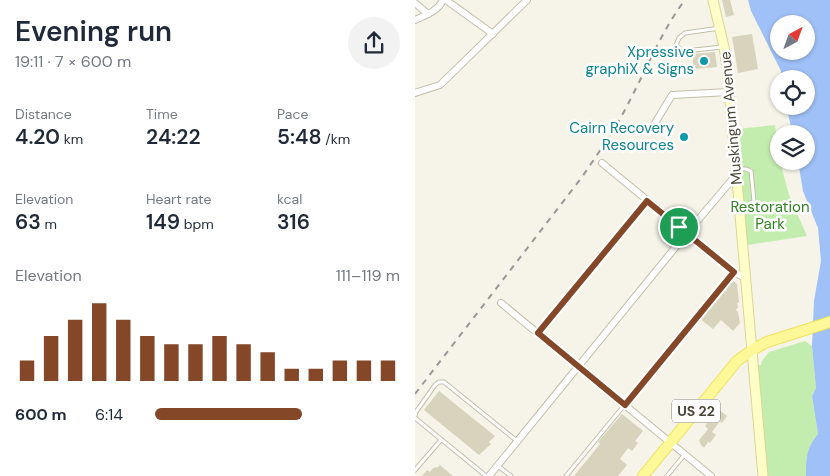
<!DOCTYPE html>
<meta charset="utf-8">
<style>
:root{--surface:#fff;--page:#f2f2f3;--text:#1f2937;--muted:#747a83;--accent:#844728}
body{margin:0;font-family:"DM Sans",sans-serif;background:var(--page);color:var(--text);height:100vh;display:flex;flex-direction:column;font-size:19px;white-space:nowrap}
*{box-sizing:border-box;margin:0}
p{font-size:16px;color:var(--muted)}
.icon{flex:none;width:28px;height:28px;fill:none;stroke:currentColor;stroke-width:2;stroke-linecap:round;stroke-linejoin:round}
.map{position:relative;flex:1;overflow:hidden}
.side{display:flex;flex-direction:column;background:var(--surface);width:415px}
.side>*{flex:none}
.needle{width:32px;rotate:41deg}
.fabs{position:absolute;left:355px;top:15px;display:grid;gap:10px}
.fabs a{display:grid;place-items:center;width:45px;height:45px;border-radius:50%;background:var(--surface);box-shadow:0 1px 4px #0004;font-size:25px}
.pin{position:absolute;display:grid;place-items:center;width:42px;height:42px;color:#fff;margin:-21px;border:2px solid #fff;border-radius:50%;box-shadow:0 1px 5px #0007}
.round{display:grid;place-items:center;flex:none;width:52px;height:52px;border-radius:26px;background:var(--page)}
.head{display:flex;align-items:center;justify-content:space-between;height:85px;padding:0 15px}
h1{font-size:28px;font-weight:600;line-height:38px}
.metrics{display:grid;grid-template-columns:repeat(3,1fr);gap:8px;height:85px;padding:5px 15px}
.metrics div{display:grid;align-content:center}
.metrics b{font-size:21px;font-weight:600}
.metrics small{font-size:14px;font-weight:400}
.metrics p{font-size:14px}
.chart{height:140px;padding:10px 15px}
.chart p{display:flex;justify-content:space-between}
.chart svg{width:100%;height:90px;margin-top:5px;stroke:var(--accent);stroke-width:6}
ul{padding:0 15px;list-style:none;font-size:16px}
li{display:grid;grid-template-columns:80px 60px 1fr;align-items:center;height:38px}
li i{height:12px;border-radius:6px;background:var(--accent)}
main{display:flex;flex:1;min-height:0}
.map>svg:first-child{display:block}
.green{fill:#c3edae}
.water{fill:#a0c1f7;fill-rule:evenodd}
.building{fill:#d8d3bd}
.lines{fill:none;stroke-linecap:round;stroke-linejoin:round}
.lane-casing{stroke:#c2bfaa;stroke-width:5}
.street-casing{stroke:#c2bfaa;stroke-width:8}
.secondary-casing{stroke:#dad694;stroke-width:11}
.primary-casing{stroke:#efe35d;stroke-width:12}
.lane{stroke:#fff;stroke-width:3}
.street{stroke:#fff;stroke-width:6}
.secondary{stroke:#fffec9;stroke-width:9}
.primary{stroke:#fff898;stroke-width:10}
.rail{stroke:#989898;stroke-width:2;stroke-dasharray:6 6;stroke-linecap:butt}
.route-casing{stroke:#fff;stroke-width:10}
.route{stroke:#844728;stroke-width:6}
.culture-dot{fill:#0f9aa8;stroke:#fff;stroke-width:2}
.labels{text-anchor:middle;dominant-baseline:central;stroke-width:5;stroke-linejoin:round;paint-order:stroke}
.shield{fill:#fff;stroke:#807e72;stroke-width:1}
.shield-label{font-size:14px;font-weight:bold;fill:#4a4636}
.culture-label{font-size:15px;fill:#0d838f;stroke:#fff;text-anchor:end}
.street-label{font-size:15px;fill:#4a4636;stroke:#fff}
.park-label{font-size:15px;fill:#328223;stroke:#fff}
</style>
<main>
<section class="side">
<div class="head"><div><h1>Evening run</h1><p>19:11 · 7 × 600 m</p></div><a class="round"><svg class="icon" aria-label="share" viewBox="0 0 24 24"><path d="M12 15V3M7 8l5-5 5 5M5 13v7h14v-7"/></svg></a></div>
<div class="metrics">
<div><p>Distance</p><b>4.20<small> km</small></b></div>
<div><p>Time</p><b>24:22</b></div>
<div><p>Pace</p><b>5:48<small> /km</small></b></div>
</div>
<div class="metrics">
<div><p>Elevation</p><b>63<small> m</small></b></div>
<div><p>Heart rate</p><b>149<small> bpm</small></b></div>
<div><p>kcal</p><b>316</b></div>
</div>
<div class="chart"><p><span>Elevation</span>111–119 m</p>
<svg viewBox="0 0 160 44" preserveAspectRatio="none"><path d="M5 44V34M15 44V22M25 44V14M35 44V6M45 44V14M55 44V22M65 44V26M75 44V26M85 44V22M95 44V26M105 44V30M115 44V38M125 44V38M135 44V34M145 44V34M155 44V34"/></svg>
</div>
<ul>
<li><b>600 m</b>6:14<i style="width:60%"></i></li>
</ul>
</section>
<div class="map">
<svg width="415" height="476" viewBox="0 0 415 476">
<rect width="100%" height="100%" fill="#f6f4e8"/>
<g class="green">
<path d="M360 125 364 161H365L374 195 392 236 332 245 322 129Z"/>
<path d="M390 341 397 346 401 388 397 396 403 434C391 448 391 459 391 476H352L343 365H346L347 361 354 352Z"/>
</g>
<path class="water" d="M333 0H415V476H391C391 459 391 448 403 434L397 396 401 388 397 346 399 301 406 261 403 228 388 191 383 161H391V134H378L371 106H391V79H366V71L336 11ZM364 24H391V51H364Z"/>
<g class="building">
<path d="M307 0H315L319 15 311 17Z"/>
<path d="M337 34 343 69 323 73 317 37Z"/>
<path d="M300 52 302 67 279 69 277 54Z"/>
<path d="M317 280 322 284 324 302 322 303 323 307 321 310 323 312 325 323 318 331 306 320 298 329 285 319 308 291H311L312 287Z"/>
<path d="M24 391 80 436 74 442 76 444 64 455 9 410Z"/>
<path d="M303 409 312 416 307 423 305 421 297 432 301 435 295 443 293 442 289 448 286 445 284 440 293 429 290 426Z"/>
<path d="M207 414 228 431 220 441 223 443 217 451 213 448 205 459 212 465 203 476H159L185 444 183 442Z"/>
<path d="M25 465 38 476H7L12 470 15 472 18 468 23 467Z"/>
</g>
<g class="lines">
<defs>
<g id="lane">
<path d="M305 28 270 33 264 38 261 45 265 49 269 51 308 47"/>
<path d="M321 169H331L336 171 339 201 326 209"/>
<path d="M123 333 232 201"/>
<path d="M0 416 1 412 20 385 24 382H29L102 441"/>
<path d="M0 418 71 476"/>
<path d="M83 466 96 476"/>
<path d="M0 470 26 440"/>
<path d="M151 476 319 272"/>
<path d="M252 476 270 454"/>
</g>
<g id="street">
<path d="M31 0 78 34"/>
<path d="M0 3 13 14"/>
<path d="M0 20C11 15 23 11 28 0"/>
<path d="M0 93 25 85 112 0"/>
<path d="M237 128 257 95 314 92"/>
<path d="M187 163 319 272 330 278"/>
<path d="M86 303 296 476"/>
<path d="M74 476 272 233 321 175"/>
</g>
<path id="secondary" d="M298 0 309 47 312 67 348 476"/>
<path id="primary" d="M228 476 322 361 337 350 352 342 415 322"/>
</defs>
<use href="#lane" class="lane-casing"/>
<use href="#street" class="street-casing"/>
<use href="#secondary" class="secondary-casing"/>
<use href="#primary" class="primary-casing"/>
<use href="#lane" class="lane"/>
<use href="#street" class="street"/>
<use href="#secondary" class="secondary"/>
<use href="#primary" class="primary"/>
<path class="rail" d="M0 394 167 177C184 152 201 128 214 102 232 68 247 30 270 0"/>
</g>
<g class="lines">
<defs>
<path id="route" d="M232 201 319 272 210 405 123 333Z"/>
</defs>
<use href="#route" class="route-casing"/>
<use href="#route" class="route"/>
</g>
<g class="culture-dot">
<circle cx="289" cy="61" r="5"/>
<circle cx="269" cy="137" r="5"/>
</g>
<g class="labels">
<rect class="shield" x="257" y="399.5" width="48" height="23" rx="4"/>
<g class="shield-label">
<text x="281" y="411">US 22</text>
</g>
<g class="culture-label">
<text x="279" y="52">Xpressive<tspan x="279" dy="17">graphiX &amp; Signs</tspan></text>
<text x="259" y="128">Cairn Recovery<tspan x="259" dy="17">Resources</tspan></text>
</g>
<g class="street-label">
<text transform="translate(316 118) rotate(-95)">Muskingum Avenue</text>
</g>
<g class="park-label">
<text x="355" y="207">Restoration<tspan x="355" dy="17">Park</tspan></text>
</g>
</g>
</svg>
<div class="fabs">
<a><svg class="needle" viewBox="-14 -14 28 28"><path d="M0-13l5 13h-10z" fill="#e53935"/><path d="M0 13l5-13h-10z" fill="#747a83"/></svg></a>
<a><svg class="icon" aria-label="locate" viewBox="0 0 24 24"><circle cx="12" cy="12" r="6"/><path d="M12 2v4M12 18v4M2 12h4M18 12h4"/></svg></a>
<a><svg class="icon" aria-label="layers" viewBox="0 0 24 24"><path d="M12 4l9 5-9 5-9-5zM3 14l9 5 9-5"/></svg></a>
</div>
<div class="pin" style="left:264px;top:227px;background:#1e9e55"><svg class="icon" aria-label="arrive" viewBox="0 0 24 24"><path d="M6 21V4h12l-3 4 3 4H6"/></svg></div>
</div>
</main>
